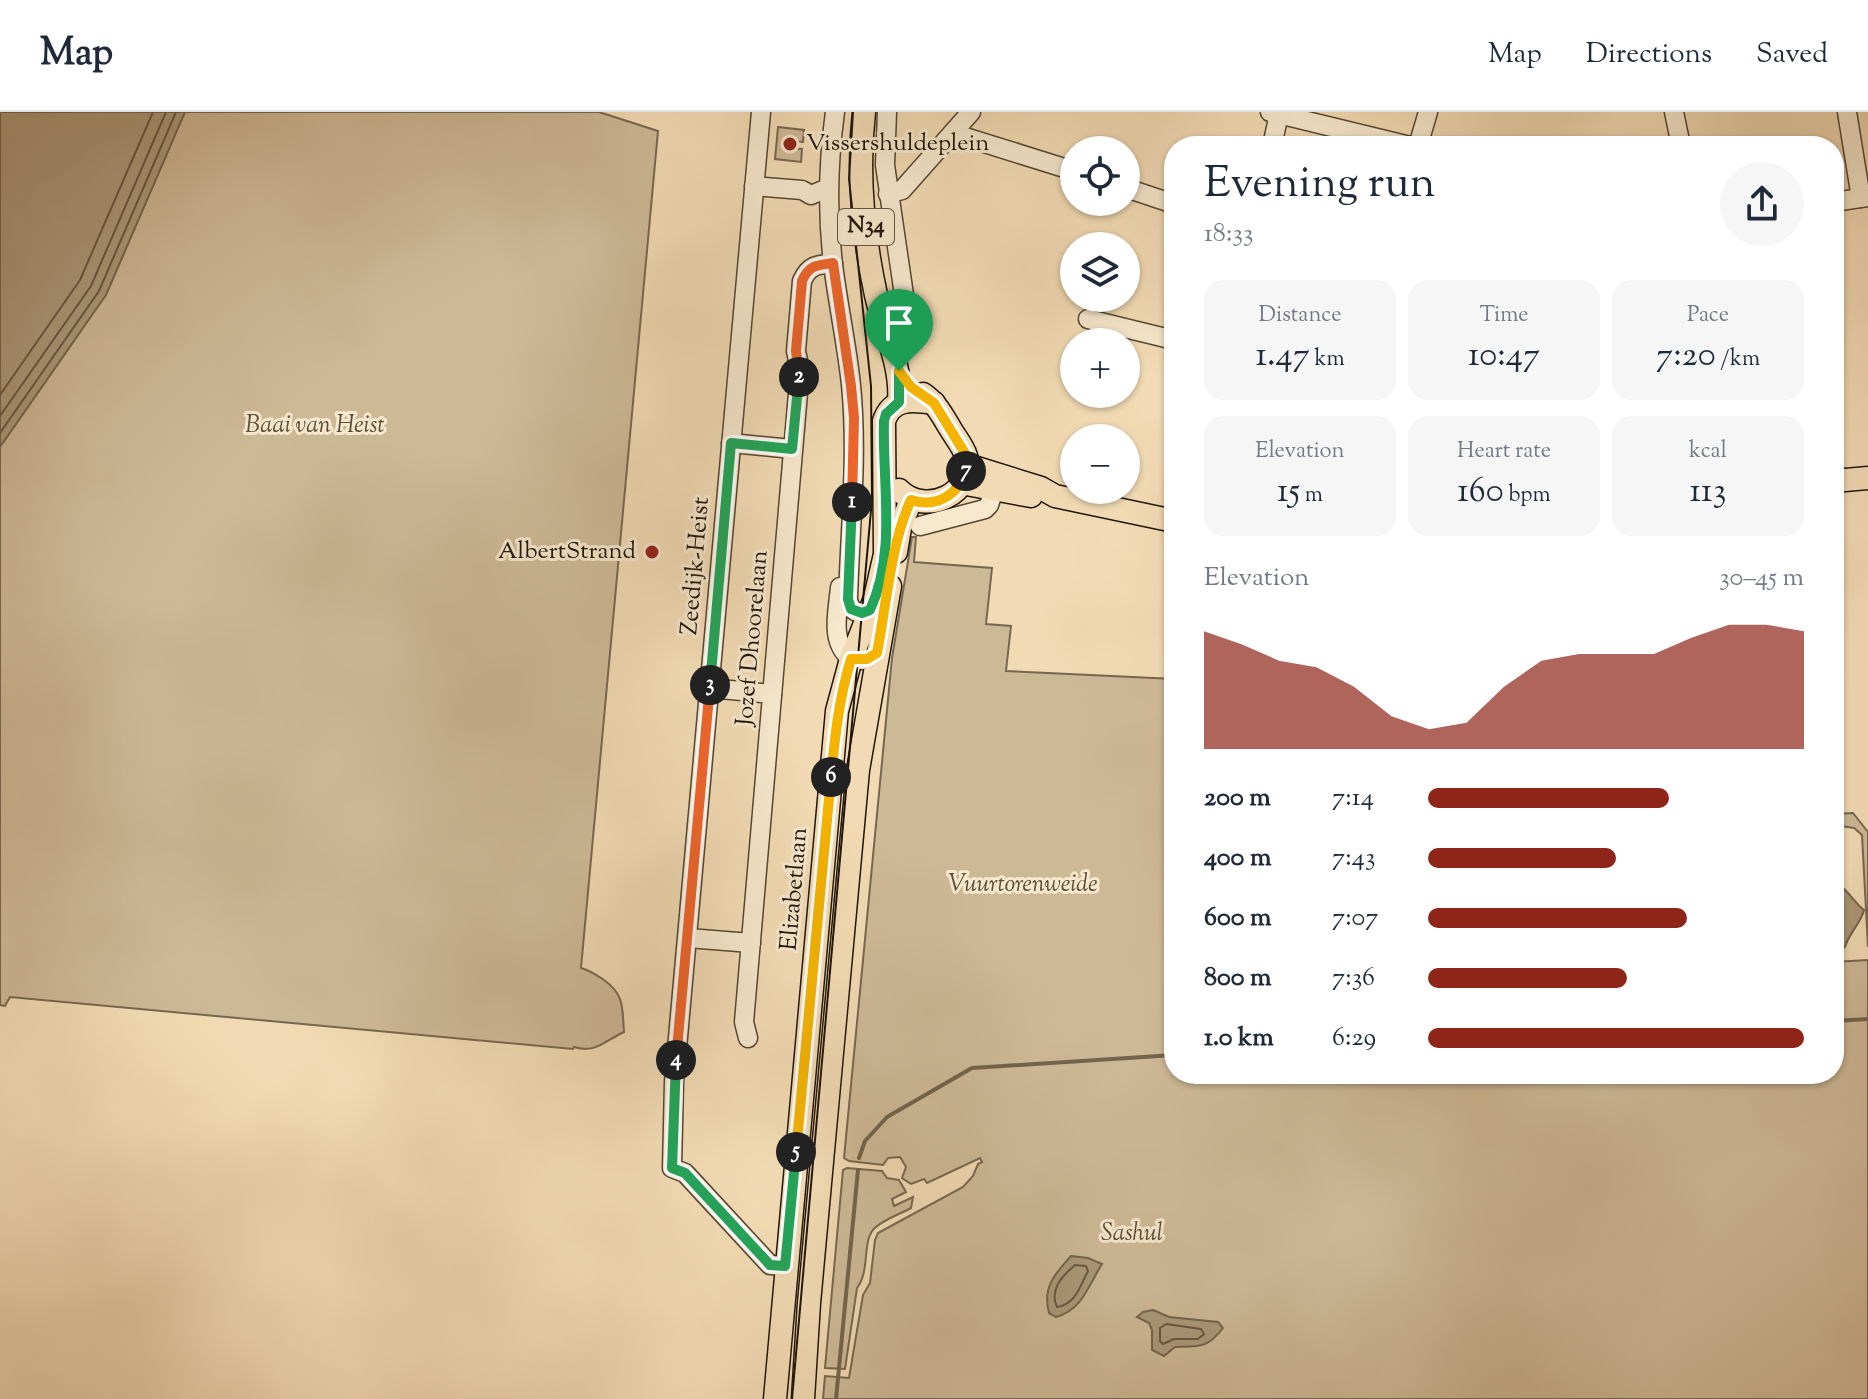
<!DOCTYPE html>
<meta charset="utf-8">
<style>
:root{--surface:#fff;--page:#f6f6f7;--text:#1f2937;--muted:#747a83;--line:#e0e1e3;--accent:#8f2418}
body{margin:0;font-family:"Sorts Mill Goudy",serif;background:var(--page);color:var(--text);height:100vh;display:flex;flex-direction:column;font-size:30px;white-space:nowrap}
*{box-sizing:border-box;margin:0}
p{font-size:26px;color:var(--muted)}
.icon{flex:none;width:44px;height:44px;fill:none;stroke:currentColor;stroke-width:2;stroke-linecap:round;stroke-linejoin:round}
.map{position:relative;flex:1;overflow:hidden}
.drawer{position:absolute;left:1164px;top:24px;width:680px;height:948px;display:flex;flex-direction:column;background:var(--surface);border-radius:32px;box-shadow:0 2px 6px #0004}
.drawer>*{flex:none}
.fabs{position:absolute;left:1060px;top:24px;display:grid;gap:16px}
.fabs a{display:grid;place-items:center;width:80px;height:80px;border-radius:50%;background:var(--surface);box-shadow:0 2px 6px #0004;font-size:40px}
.pin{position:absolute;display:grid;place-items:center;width:68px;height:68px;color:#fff;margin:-82px -34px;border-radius:50% 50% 50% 0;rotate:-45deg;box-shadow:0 0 8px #0007}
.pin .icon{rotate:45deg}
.km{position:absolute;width:40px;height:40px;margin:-20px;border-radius:50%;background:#222;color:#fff;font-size:22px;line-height:40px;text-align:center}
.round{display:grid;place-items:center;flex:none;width:84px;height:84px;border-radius:42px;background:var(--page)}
.head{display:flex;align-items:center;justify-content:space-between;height:136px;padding:0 40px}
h1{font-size:44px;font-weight:600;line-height:60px}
.figures{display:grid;grid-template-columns:repeat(3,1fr);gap:12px;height:136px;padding:8px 40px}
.figures div{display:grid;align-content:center;border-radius:20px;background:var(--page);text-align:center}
.figures b{font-size:34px;font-weight:600}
.figures small{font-size:22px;font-weight:400}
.figures p{font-size:22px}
.chart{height:224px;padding:16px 40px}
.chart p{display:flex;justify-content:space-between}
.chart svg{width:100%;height:144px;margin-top:8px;fill:var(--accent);opacity:.7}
ul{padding:0 40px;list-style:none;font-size:26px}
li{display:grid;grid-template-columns:128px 96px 1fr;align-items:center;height:60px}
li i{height:20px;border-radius:10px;background:var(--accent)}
header{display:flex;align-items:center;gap:48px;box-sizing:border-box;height:112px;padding:0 40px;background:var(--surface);border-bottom:2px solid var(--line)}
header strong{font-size:38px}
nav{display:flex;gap:44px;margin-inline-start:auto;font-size:28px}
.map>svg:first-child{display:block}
.green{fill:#ceb997;stroke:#776750;stroke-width:2}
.water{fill:#ab987a;stroke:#73644d;stroke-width:2}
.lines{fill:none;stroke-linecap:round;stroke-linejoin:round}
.shore{stroke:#665642;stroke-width:2}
.stream{stroke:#73644d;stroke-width:4}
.minor-casing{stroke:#544634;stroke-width:21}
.major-casing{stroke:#20150a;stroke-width:25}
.minor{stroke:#f7e8ce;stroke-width:18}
.major{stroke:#f2dbb4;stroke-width:22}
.tram{stroke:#20150a;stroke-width:2}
.split-1-casing{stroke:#fff;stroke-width:16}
.split-2-casing{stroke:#fff;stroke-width:16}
.split-3-casing{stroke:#fff;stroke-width:16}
.split-4-casing{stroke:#fff;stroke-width:16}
.split-5-casing{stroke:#fff;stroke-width:16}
.split-6-casing{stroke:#fff;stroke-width:16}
.split-7-casing{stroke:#fff;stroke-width:16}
.split-8-casing{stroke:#fff;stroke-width:16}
.split-1{stroke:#22a559;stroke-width:10}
.split-2{stroke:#f0652b;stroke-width:10}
.split-3{stroke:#22a559;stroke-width:10}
.split-4{stroke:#f0652b;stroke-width:10}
.split-5{stroke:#22a559;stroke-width:10}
.split-6{stroke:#f5b400;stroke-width:10}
.split-7{stroke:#f5b400;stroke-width:10}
.split-8{stroke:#f5b400;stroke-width:10}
.poi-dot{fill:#8f2418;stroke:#f7e8ce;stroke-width:3}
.labels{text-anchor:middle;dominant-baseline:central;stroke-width:6;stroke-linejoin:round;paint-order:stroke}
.shield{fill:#f7e8ce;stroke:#605445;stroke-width:2}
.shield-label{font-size:22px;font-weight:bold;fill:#20150a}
.poi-label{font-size:24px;fill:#20150a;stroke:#f7e8ce;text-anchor:start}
.park-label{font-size:24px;font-style:italic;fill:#5d4e3b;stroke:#f7e8ce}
.street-label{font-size:24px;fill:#20150a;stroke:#f7e8ce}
</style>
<header>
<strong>Map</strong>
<nav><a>Map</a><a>Directions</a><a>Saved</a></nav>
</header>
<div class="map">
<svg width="1868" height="1287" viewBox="0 0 1868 1287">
<rect width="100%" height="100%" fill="#f2dbb4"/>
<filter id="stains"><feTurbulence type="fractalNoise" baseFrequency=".0025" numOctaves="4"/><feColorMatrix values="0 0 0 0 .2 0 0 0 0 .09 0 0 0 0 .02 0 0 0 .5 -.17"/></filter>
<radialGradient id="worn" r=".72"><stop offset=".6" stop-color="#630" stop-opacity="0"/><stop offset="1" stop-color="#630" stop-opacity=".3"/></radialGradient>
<g class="green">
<path d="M0 0H599L658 19 581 856C590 858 596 863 604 868 625 883 622 896 624 920 606 928 596 942 574 935L573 937 10 885 5 894 0 893Z"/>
<path d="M778 15 804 18 803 30 791 29V36L802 37 801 50 775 47Z"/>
<path d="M912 425H916L914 450 992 456 986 512 1011 514 1006 559 1174 567V962H1834V850L1868 848V1287H823L825 1264 849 1266 863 1183 870 1171 875 1128 878 1121 963 1075 973 1064 978 1052 982 1050 980 1046 927 1071 924 1067 911 1072 902 1066 906 1055 900 1045 888 1046 883 1053 849 1049 844 1046 892 546Z"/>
<path d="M1853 701 1868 720V835L1862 723 1854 716 1834 713V702Z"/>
<path d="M847 1056 882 1059 887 1066 899 1068 906 1080 892 1087 894 1094 913 1085 911 1096C900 1102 885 1107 876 1115 861 1126 871 1158 857 1176L845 1257 825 1256 843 1058Z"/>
</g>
<g class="water">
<path d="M0 0H185L106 183 0 335Z"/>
<path d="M1834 771C1847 775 1853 790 1864 798 1861 811 1849 821 1845 835L1834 842 1835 804 1842 794 1841 789 1834 785Z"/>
<path d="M1071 1144 1088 1146 1102 1152C1088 1174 1083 1197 1056 1205L1049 1201C1042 1175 1055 1162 1071 1144Z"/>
<path d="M1153 1198 1169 1205 1218 1210 1223 1216C1207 1237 1199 1234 1175 1235L1164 1244 1152 1238V1218L1149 1211 1137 1205 1143 1200Z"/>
</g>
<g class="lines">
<g class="shore">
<path d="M0 283 80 168 153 0"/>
<path d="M0 304 91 174 166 0"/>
<path d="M0 321 99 179 176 0"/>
<path d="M1075 1153 1086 1154 1088 1159C1080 1174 1076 1192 1057 1195 1049 1178 1062 1164 1075 1153Z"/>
<path d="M1166 1212 1201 1217 1204 1222 1198 1227H1174L1163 1232 1160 1229V1216Z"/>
</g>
<g class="stream">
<path d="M1834 909 1868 907"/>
<path d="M859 1046 865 1029 887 1005 972 956 1174 943"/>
<path d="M836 1287 858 1058"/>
</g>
<defs>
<g id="minor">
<path d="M761 0 674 970 672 1056 685 1061 770 1153 785 1154"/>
<path d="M835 0C828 51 827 101 833 152 838 193 847 233 851 273 858 344 850 417 848 487 850 500 858 503 870 498"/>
<path d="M887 0 885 53 904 183 900 217 895 225 889 228"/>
<path d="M1270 0 1410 34"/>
<path d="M1674 0 1681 34"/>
<path d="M1847 0 1861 86"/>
<path d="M956 18 962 24 1074 59"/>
<path d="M1272 34 1279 2"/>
<path d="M1418 34 1428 0"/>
<path d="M754 74 802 78 811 83 828 76"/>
<path d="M1126 76 1174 92"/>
<path d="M888 82 902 78 971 0"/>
<path d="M1834 90 1868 85"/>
<path d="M1088 207 1174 228"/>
<path d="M731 331 792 337"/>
<path d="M920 414 985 397 989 393 994 378"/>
<path d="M840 475C838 500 829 529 851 547L863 548"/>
<path d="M710 576 772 582"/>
<path d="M688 826 751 831"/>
<path d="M748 926 744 910 800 258 796 239 802 169C809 153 817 153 833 151"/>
</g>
<g id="major">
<path d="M864 0C857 61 863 123 876 183 884 219 902 253 899 290"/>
<path d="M967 353 1041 376 1055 384 1174 409"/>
<path d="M1834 369 1868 366"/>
<path d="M961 371 1031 384"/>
<path d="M899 378C926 405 976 381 966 344 963 334 955 325 950 316 942 303 936 291 923 282"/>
<path d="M896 440 900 416 911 388"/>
<path d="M775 1287 837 599 851 547 875 486 885 442 884 309C892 285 913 288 934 291"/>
<path d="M803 1287 809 1191 858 658 890 474"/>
</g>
</defs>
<use href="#minor" class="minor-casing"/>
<use href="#major" class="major-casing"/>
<use href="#minor" class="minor"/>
<use href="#major" class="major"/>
<path class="tram" d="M792 1287 872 387 871 274 849 67 853 0"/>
</g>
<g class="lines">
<defs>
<path id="split-1" d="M852 390 848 487 851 497 862 501 870 498C897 440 882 372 884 309L886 302 899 290V259"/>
<path id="split-2" d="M799 265 796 239 802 169C809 153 817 153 833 151L851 274 854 306 852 390"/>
<path id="split-3" d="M710 573 731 331 792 337 799 265"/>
<path id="split-4" d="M676 948 710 573"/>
<path id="split-5" d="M676 948 672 1056 685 1061 770 1153 785 1154 796 1040"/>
<path id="split-6" d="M796 1040 831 665"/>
<path id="split-7" d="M831 665C835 624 839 586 851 547H867L877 541C886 495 891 430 911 388 935 396 958 384 966 359"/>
<path id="split-8" d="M899 259 911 275 934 291 966 343V359"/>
</defs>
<use href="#split-1" class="split-1-casing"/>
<use href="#split-2" class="split-2-casing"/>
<use href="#split-3" class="split-3-casing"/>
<use href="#split-4" class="split-4-casing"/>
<use href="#split-5" class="split-5-casing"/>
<use href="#split-6" class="split-6-casing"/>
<use href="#split-7" class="split-7-casing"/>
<use href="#split-8" class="split-8-casing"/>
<use href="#split-1" class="split-1"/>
<use href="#split-2" class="split-2"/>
<use href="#split-3" class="split-3"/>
<use href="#split-4" class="split-4"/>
<use href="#split-5" class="split-5"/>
<use href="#split-6" class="split-6"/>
<use href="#split-7" class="split-7"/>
<use href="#split-8" class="split-8"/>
</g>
<g class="poi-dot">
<circle cx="790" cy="32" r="8"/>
<circle cx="652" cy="440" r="8"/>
</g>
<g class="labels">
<rect class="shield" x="838" y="97" width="56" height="36" rx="6"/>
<g class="shield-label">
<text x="866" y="115">N34</text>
</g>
<g class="poi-label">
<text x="806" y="32">Vissershuldeplein</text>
<text x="636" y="440" text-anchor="end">AlbertStrand</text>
</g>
<g class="park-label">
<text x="315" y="314">Baai van Heist</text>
<text x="1023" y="773">Vuurtorenweide</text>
<text x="1132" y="1122">Sashul</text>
</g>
<g class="street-label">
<text transform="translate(696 454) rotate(-85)">Zeedijk-Heist</text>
<text transform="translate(753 526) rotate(-85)">Jozef Dhoorelaan</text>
<text transform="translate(795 777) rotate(-85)">Elizabetlaan</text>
</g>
</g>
<rect width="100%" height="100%" filter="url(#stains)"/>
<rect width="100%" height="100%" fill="url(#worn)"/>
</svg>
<div class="fabs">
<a><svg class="icon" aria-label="locate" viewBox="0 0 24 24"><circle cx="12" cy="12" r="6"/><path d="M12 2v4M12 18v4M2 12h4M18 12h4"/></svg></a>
<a><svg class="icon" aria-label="layers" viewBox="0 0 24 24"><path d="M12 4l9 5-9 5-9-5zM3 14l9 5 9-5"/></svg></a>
<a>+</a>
<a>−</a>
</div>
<div class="pin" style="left:899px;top:259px;background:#1e9e55"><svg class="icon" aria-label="arrive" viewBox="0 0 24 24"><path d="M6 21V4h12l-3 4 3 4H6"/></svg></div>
<b class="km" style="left:852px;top:390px">1</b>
<b class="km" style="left:799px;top:265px">2</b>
<b class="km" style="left:710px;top:573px">3</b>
<b class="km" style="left:676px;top:948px">4</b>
<b class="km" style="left:796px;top:1040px">5</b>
<b class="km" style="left:831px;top:665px">6</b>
<b class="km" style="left:966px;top:359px">7</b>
<section class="drawer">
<div class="head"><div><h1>Evening run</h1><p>18:33</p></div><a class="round"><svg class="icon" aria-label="share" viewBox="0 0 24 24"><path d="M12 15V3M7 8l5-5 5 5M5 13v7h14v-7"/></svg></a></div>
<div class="figures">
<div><p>Distance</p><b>1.47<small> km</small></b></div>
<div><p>Time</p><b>10:47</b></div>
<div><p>Pace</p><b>7:20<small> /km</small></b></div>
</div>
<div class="figures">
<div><p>Elevation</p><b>15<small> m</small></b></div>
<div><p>Heart rate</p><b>160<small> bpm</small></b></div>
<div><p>kcal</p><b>113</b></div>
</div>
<div class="chart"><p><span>Elevation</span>30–45 m</p>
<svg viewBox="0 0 160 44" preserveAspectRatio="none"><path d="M0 44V8L10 12L20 17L30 19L40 25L50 34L60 38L70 36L80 25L90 17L100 15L110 15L120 15L130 10L140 6L150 6L160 8V44z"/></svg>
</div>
<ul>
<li><b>200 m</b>7:14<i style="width:64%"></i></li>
<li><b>400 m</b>7:43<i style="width:50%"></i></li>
<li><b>600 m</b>7:07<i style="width:69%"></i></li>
<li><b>800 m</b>7:36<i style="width:53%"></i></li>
<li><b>1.0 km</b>6:29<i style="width:100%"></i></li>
</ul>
</section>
</div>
